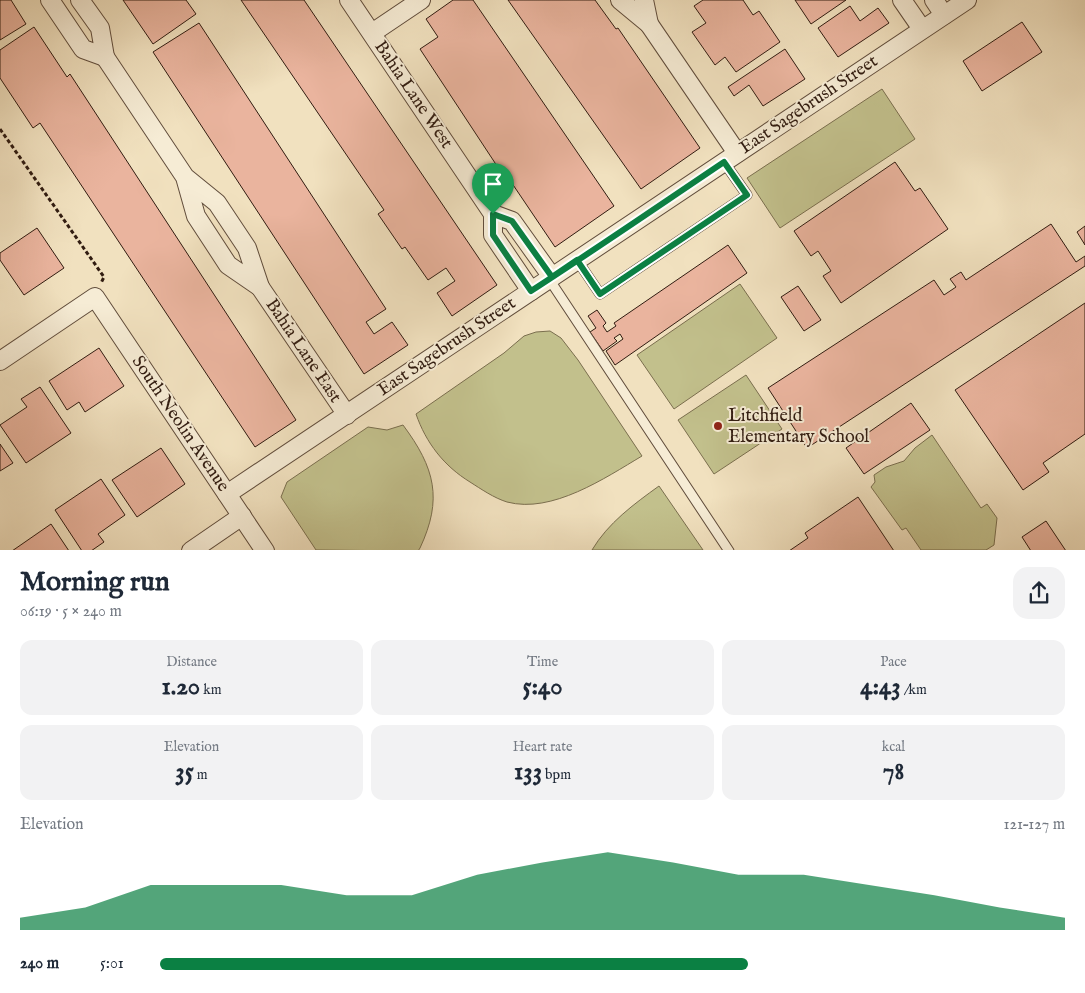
<!DOCTYPE html>
<meta charset="utf-8">
<style>
:root{--surface:#fff;--page:#f2f2f3;--text:#1f2937;--muted:#747a83;--accent:#0b8043}
body{margin:0;font-family:"IM FELL English",serif;background:var(--page);color:var(--text);height:100vh;display:flex;flex-direction:column;font-size:19px;white-space:nowrap}
*{box-sizing:border-box;margin:0}
p{font-size:16px;color:var(--muted)}
.icon{flex:none;width:28px;height:28px;fill:none;stroke:currentColor;stroke-width:2;stroke-linecap:round;stroke-linejoin:round}
.map{position:relative;height:550px;overflow:hidden}
.drawer{display:flex;flex-direction:column;background:var(--surface);flex:1}
.drawer>*{flex:none}
.pin{position:absolute;display:grid;place-items:center;width:42px;height:42px;color:#fff;margin:-51px -21px;border-radius:50% 50% 50% 0;rotate:-45deg;box-shadow:0 0 5px #0007}
.pin .icon{rotate:45deg}
.round{display:grid;place-items:center;flex:none;width:52px;height:52px;border-radius:15px;background:var(--page)}
.headline{display:flex;align-items:center;justify-content:space-between;height:85px;padding:0 20px}
h1{font-size:28px;font-weight:700;line-height:38px}
.stats{display:grid;grid-template-columns:repeat(3,1fr);gap:8px;height:85px;padding:5px 20px}
.stats div{display:grid;align-content:center;border-radius:12px;background:var(--page);text-align:center}
.stats b{font-size:25px;font-weight:700}
.stats small{font-size:14px;font-weight:400}
.stats p{font-size:14px}
.chart{height:140px;padding:10px 20px}
.chart p{display:flex;justify-content:space-between}
.chart svg{width:100%;height:90px;margin-top:5px;fill:var(--accent);opacity:.7}
ul{padding:0 20px;list-style:none;font-size:16px}
li{display:grid;grid-template-columns:80px 60px 1fr;align-items:center;height:38px}
li i{height:12px;border-radius:6px;background:var(--accent)}
.map>svg:first-child{display:block}
.green{fill:#c2c08c;stroke:#7a6e4e}
.building{fill:#eab49e;stroke:#311c11}
.lines{fill:none;stroke-linecap:round;stroke-linejoin:round}
.lane-casing{stroke:#614d3c;stroke-width:11}
.street-casing{stroke:#614d3c;stroke-width:20}
.path{stroke:#311c11;stroke-width:3;stroke-dasharray:4 2.5;stroke-linecap:butt}
.lane{stroke:#f6ecd5;stroke-width:9}
.street{stroke:#f6ecd5;stroke-width:18}
.route-casing{stroke:#fff;stroke-width:10}
.route{stroke:#0b8043;stroke-width:6}
.poi-dot{fill:#8f2418;stroke:#f6ecd5;stroke-width:2}
.labels{text-anchor:middle;dominant-baseline:central;stroke-width:4;stroke-linejoin:round;paint-order:stroke}
.street-label{font-size:18px;fill:#311c11;stroke:#f6ecd5}
.poi-label{font-size:18px;fill:#311c11;stroke:#f6ecd5;text-anchor:start}
</style>
<div class="map">
<svg width="1085" height="551" viewBox="0 0 1085 551">
<rect width="100%" height="100%" fill="#f1e1bf"/>
<filter id="stains"><feTurbulence type="fractalNoise" baseFrequency=".004" numOctaves="4"/><feColorMatrix values="0 0 0 0 .2 0 0 0 0 .09 0 0 0 0 .02 0 0 0 .5 -.17"/></filter>
<radialGradient id="worn" r=".72"><stop offset=".6" stop-color="#630" stop-opacity="0"/><stop offset="1" stop-color="#630" stop-opacity=".3"/></radialGradient>
<g class="green">
<path d="M882 89 915 139 780 228 747 178Z"/>
<path d="M740 284 777 338 674 409 637 355Z"/>
<path d="M550 331 561 338 578 360 642 456C605 478 552 514 507 502 494 498 481 489 470 482 444 466 426 443 416 414L504 353 524 336 536 332Z"/>
<path d="M746 375 782 429 714 474 678 420Z"/>
<path d="M403 425C435 468 443 499 420 548L418 551 316 550 281 497 287 482 368 427 387 430Z"/>
<path d="M932 435 981 508 987 504 997 518 994 545 986 550H921L906 528 902 530 871 487 875 482 874 475 886 467 904 461 915 448Z"/>
<path d="M659 486 703 550H592C608 523 634 504 659 486Z"/>
</g>
<g class="building">
<path d="M0 0H11L26 24 0 40Z"/>
<path d="M123 0H186L196 14 153 44Z"/>
<path d="M241 0H304L497 285 452 316 437 293 455 281 446 268 428 280 405 247 402 249 378 214 384 210Z"/>
<path d="M453 0H473L614 206 555 247 501 167 499 169 420 49 438 37 426 19Z"/>
<path d="M508 0H595L616 29 618 28 700 148 641 189Z"/>
<path d="M703 0H743L753 15 759 11 780 42 736 72 725 57 715 65 692 32 706 23 694 6Z"/>
<path d="M795 0H846L811 24Z"/>
<path d="M850 6 860 21 878 8 889 23 838 57 818 28Z"/>
<path d="M1022 22 1042 52 982 91 963 61Z"/>
<path d="M199 23 386 309 366 322 374 334 392 322 408 345 364 374 153 52Z"/>
<path d="M34 27 67 77 70 74 296 420 255 447 40 123 33 128 0 78V50Z"/>
<path d="M785 49 805 79 763 106 749 85 734 96 728 87Z"/>
<path d="M895 162 915 191 920 188 948 229 841 303 823 276 831 271 818 251 811 256 794 231Z"/>
<path d="M1051 224 1076 262 1085 256V266L807 448 768 388 934 280 944 295 956 287 950 279 961 272 966 280 969 278Z"/>
<path d="M1085 226V245L1077 232Z"/>
<path d="M37 228 64 268 24 295 0 260V253Z"/>
<path d="M728 245 747 273 615 365 606 351 623 339 620 334 614 338 617 341 603 351 590 332 596 328 588 316 597 310 606 323 603 326 607 332 616 326 614 323Z"/>
<path d="M798 286 821 320 804 331 781 297Z"/>
<path d="M1085 303V434L1043 463 1049 472 1023 490 955 390Z"/>
<path d="M99 348 124 386 85 412 79 402 67 410 49 381Z"/>
<path d="M40 387 71 433 26 463 0 425 27 407 21 399Z"/>
<path d="M911 403 930 430 864 474 846 448Z"/>
<path d="M0 444 13 463 0 471Z"/>
<path d="M161 448 185 484 137 517 112 480Z"/>
<path d="M101 479 125 515 98 534 104 542 91 551H82L55 510Z"/>
<path d="M858 497 894 551H789L808 538 805 533Z"/>
<path d="M1046 521 1066 551H1031L1022 537Z"/>
<path d="M51 524 69 551H12Z"/>
</g>
<g class="lines">
<defs>
<g id="lane">
<path d="M577 260 600 294 747 195 724 162"/>
<path d="M549 279 729 551"/>
</g>
<g id="street">
<path d="M50 0 83 49 105 57 100 28 80 0"/>
<path d="M349 0 493 214"/>
<path d="M620 0 649 24 644 0"/>
<path d="M902 0 922 29"/>
<path d="M934 0 944 15"/>
<path d="M649 24 737 153"/>
<path d="M372 33 421 0"/>
<path d="M105 57 185 177 217 203 247 248 260 287 228 265 196 216 185 177"/>
<path d="M493 214 512 221 552 277"/>
<path d="M493 214V235L531 291"/>
<path d="M260 287 347 415"/>
<path d="M0 361 95 297 265 551"/>
<path d="M227 494 967 0"/>
<path d="M191 551 242 516"/>
</g>
</defs>
<use href="#lane" class="lane-casing"/>
<use href="#street" class="street-casing"/>
<path class="path" d="M0 129 104 277 101 283"/>
<use href="#lane" class="lane"/>
<use href="#street" class="street"/>
</g>
<g class="lines">
<defs>
<path id="route" d="M493 214V235L531 291C596 249 660 205 724 162L747 195 600 294 577 260 552 277 512 221 493 214"/>
</defs>
<use href="#route" class="route-casing"/>
<use href="#route" class="route"/>
</g>
<circle class="poi-dot" cx="718" cy="426" r="5"/>
<g class="labels">
<g class="street-label">
<text transform="translate(413 95) rotate(56)">Bahia Lane West</text>
<text transform="translate(809 105) rotate(-34)">East Sagebrush Street</text>
<text transform="translate(447 347) rotate(-34)">East Sagebrush Street</text>
<text transform="translate(303 351) rotate(56)">Bahia Lane East</text>
<text transform="translate(180 424) rotate(56)">South Neolin Avenue</text>
</g>
<g class="poi-label">
<text x="728" y="416">Litchfield<tspan x="728" dy="21">Elementary School</tspan></text>
</g>
</g>
<rect width="100%" height="100%" filter="url(#stains)"/>
<rect width="100%" height="100%" fill="url(#worn)"/>
</svg>
<div class="pin" style="left:493px;top:214px;background:#1e9e55"><svg class="icon" aria-label="arrive" viewBox="0 0 24 24"><path d="M6 21V4h12l-3 4 3 4H6"/></svg></div>
</div>
<section class="drawer">
<div class="headline"><div><h1>Morning run</h1><p>06:19 · 5 × 240 m</p></div><a class="round"><svg class="icon" aria-label="share" viewBox="0 0 24 24"><path d="M12 15V3M7 8l5-5 5 5M5 13v7h14v-7"/></svg></a></div>
<div class="stats">
<div><p>Distance</p><b>1.20<small> km</small></b></div>
<div><p>Time</p><b>5:40</b></div>
<div><p>Pace</p><b>4:43<small> /km</small></b></div>
</div>
<div class="stats">
<div><p>Elevation</p><b>35<small> m</small></b></div>
<div><p>Heart rate</p><b>133<small> bpm</small></b></div>
<div><p>kcal</p><b>78</b></div>
</div>
<div class="chart"><p><span>Elevation</span>121–127 m</p>
<svg viewBox="0 0 160 44" preserveAspectRatio="none"><path d="M0 44V38L10 33L20 22L30 22L40 22L50 27L60 27L70 17L80 11L90 6L100 11L110 17L120 17L130 22L140 27L150 33L160 38V44z"/></svg>
</div>
<ul>
<li><b>240 m</b>5:01<i style="width:65%"></i></li>
</ul>
</section>
